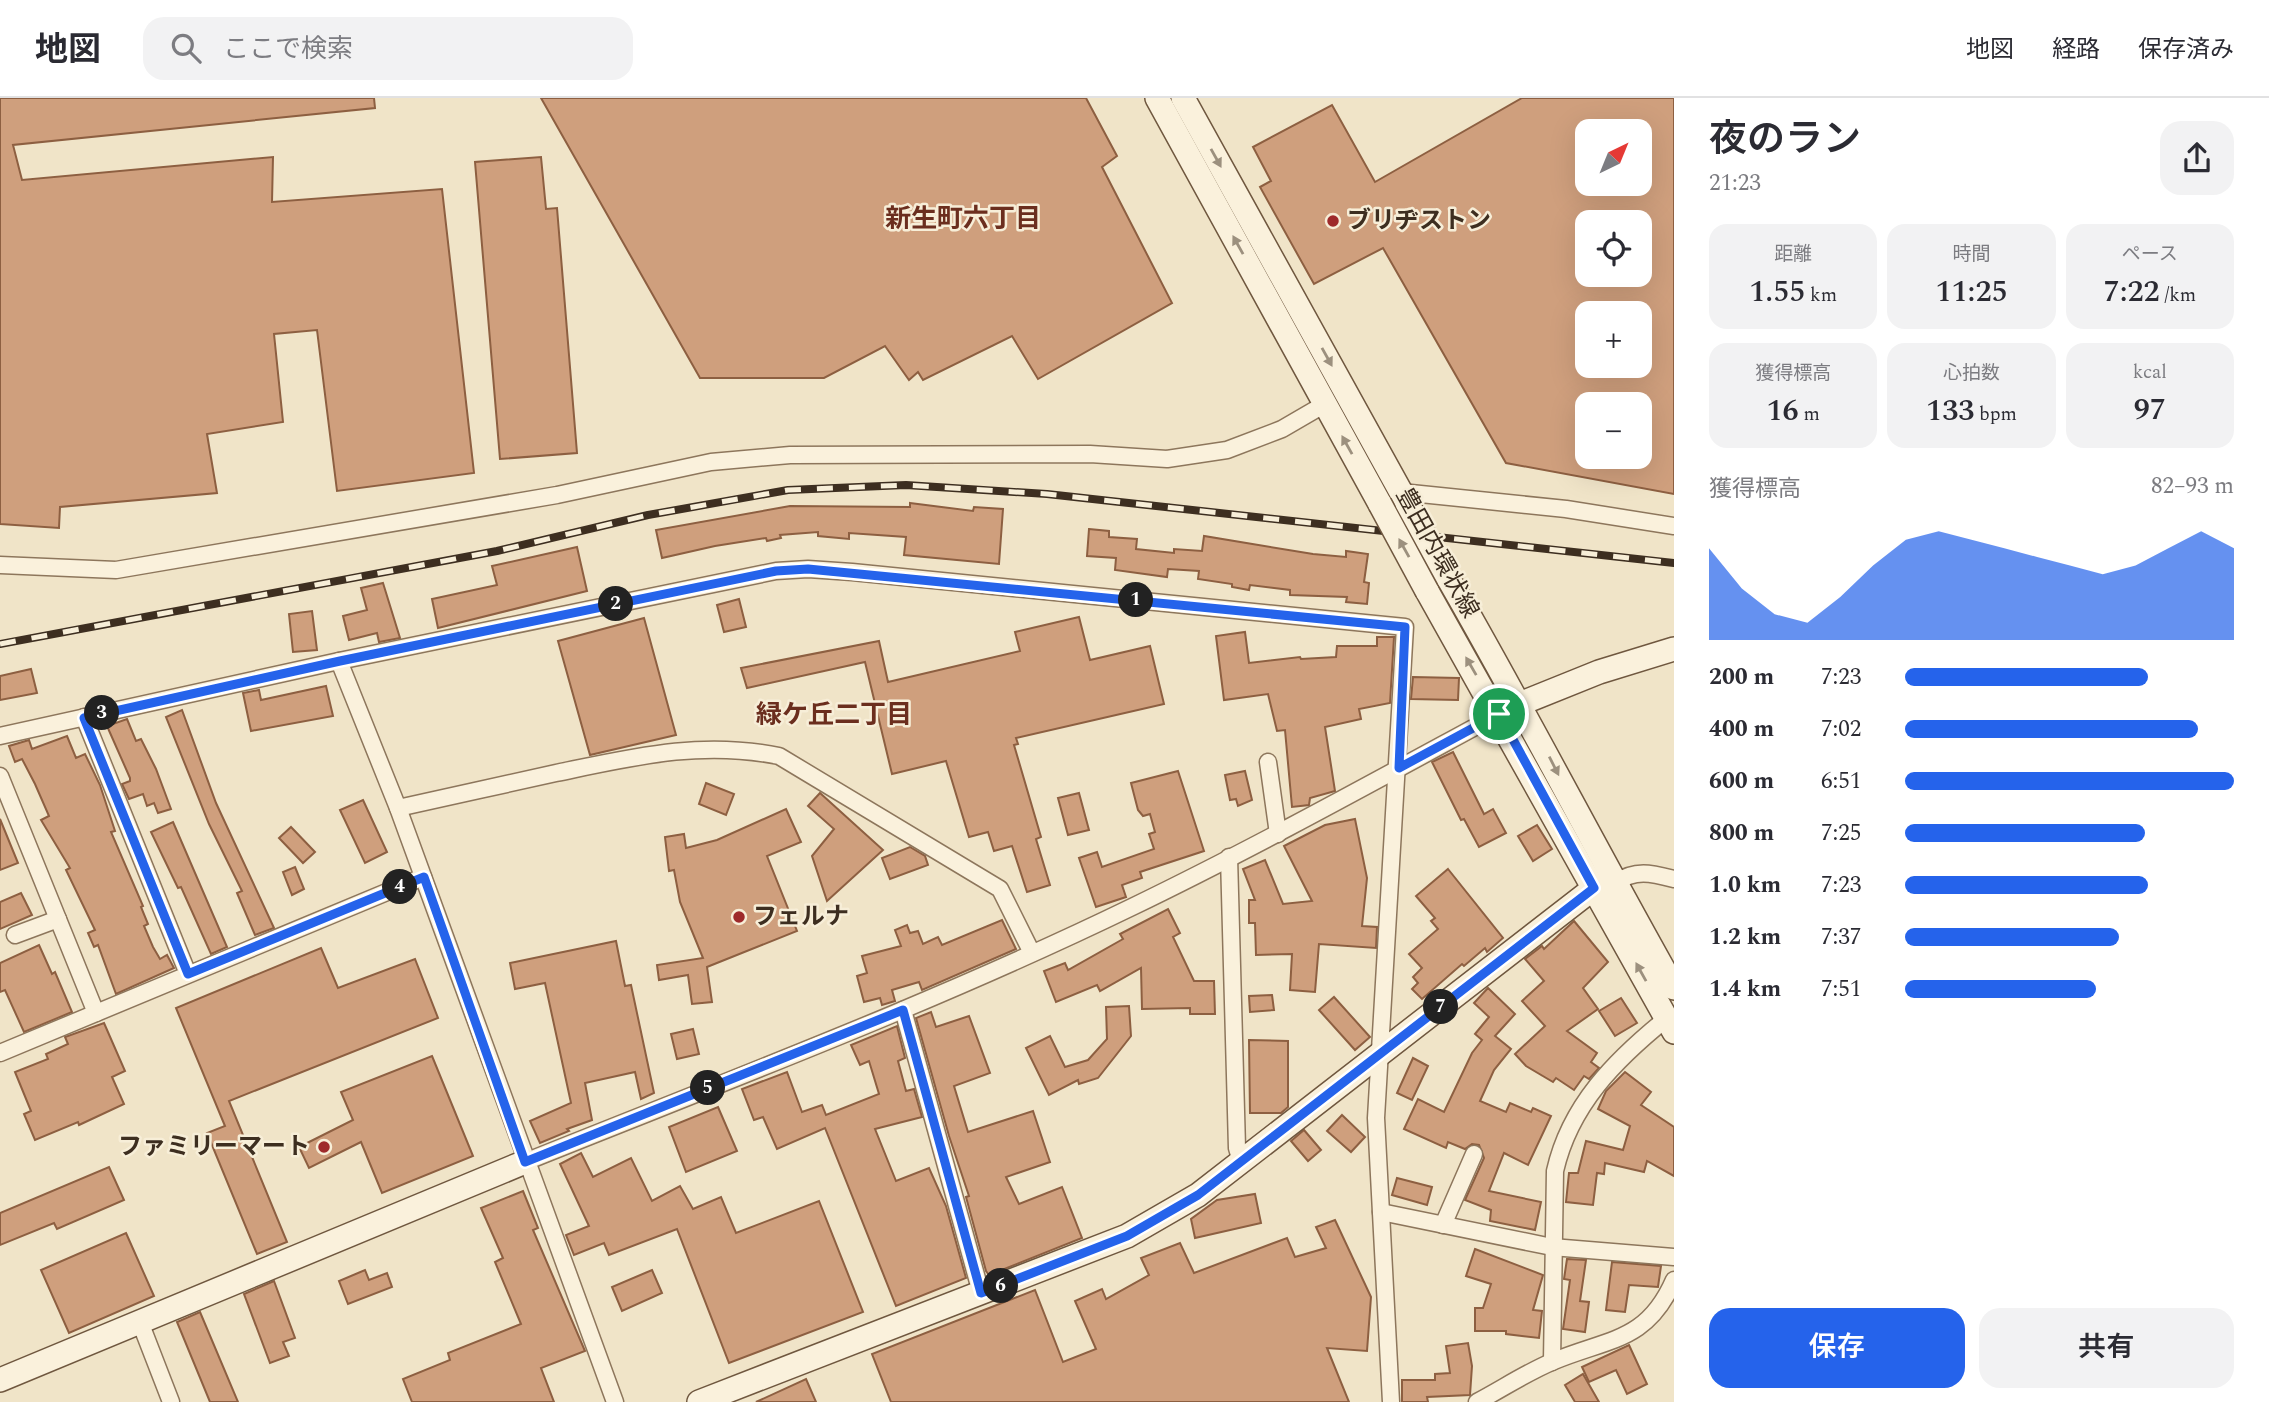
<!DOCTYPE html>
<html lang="ja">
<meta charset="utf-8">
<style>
:root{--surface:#fff;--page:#f2f2f3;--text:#2b2b33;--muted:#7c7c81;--line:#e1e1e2;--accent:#2563eb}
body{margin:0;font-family:Spectral,"Noto Sans JP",serif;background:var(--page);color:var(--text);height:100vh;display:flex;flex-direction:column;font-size:26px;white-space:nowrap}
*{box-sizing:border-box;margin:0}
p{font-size:23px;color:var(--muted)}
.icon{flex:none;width:38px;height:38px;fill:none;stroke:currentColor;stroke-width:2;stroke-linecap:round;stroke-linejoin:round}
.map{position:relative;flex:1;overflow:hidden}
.drawer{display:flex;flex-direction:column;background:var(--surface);width:595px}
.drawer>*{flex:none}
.needle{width:46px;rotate:43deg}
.controls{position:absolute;left:1575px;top:21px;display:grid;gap:14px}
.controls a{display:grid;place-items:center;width:77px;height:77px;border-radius:14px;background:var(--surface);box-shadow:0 7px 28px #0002;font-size:35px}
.pin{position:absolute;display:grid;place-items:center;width:60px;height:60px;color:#fff;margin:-30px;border:4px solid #fff;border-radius:50%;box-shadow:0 2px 7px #0007}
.km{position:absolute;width:35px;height:35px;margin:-18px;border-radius:50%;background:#222;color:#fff;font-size:19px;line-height:35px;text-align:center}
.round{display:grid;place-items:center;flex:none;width:74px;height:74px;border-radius:21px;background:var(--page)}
.head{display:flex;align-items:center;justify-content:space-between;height:119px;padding:0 35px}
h1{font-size:38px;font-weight:600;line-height:52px}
.metrics{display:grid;grid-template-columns:repeat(3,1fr);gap:10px;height:119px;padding:7px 35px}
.metrics div{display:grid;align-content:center;border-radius:18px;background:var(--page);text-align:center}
.metrics b{font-size:30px;font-weight:600}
.metrics small{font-size:19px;font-weight:400}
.metrics p{font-size:19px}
.chart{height:196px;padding:14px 35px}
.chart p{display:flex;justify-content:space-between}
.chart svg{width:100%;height:126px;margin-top:7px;fill:var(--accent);opacity:.7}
.button{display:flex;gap:14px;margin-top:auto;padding:14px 35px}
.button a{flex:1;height:80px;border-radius:21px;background:var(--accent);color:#fff;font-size:28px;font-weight:600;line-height:80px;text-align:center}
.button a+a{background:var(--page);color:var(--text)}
ul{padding:0 35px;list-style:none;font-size:23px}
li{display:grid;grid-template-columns:112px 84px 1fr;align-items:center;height:52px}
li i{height:18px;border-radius:9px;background:var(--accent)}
header{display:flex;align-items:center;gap:42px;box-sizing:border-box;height:98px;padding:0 35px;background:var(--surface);border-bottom:2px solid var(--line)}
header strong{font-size:33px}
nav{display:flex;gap:38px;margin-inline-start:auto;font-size:24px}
.search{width:490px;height:63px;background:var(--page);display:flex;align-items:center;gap:18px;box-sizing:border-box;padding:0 24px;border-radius:21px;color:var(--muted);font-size:26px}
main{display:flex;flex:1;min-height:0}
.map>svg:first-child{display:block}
.building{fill:#cf9f7d;stroke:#8d5f41;stroke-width:2;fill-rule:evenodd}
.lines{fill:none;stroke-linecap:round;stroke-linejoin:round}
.street-casing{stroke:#8d765c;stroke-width:19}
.secondary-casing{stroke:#6f573f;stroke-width:26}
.street{stroke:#faf1dc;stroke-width:16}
.secondary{stroke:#faf1dc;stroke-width:23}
.rail-casing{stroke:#3d2e20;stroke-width:8}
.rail{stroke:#f7eed8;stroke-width:5;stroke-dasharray:16;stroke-linecap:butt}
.secondary-bridge-casing{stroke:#6f573f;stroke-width:26;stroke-linecap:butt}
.secondary-bridge{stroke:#faf1dc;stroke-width:23}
.oneway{fill:#9c907e}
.route-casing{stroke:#fff;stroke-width:14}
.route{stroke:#2563eb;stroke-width:9}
.poi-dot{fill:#9e2a2b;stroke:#f7eed8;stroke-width:2.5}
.labels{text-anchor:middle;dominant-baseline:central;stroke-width:5;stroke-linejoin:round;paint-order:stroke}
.poi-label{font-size:24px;font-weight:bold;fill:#3d2e20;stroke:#f7eed8;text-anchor:start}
.street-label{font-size:24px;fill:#3d2e20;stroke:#f7eed8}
.neighbourhood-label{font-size:26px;font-weight:bold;fill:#6b2e1e;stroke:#f7eed8}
</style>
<header>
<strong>地図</strong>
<div class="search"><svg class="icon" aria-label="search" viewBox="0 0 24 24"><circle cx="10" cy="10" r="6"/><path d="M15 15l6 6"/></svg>ここで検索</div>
<nav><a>地図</a><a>経路</a><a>保存済み</a></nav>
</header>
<main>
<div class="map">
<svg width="1674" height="1304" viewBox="0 0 1674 1304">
<rect width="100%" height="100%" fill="#f0e4c8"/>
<g class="building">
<path d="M0 0H374L375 10 13 47 22 82 273 59 272 104 442 91 474 375 337 393 317 232 274 236 283 324 207 336 217 395 60 409 59 430 0 426Z"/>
<path d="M541 0H1086L1117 58 1102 69 1172 205 1038 281 1012 238 923 282 918 274 909 282 885 248 824 280H700Z"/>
<path d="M1522 0H1674V396L1506 365 1383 150 1314 186 1260 89 1271 83 1253 49 1332 7 1375 84ZM1587 33H1640V86H1587ZM1587 124H1640V177H1587ZM1587 215H1640V268H1587ZM1587 306H1640V359H1587Z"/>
<path d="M541 59 546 111 557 110 577 355 500 361 475 64Z"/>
<path d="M910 405 973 413 974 409 1003 411 999 466 904 457 906 439 849 435V441L818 438V434L780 437 781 440 767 443 766 440 715 448 662 460 656 432 790 408 910 409Z"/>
<path d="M1089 431 1109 433V439L1137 441 1136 451 1174 455V451L1202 453 1204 438 1313 456 1346 459V453L1368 456 1364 484 1369 485 1367 506 1346 504 1347 499 1290 497V492L1250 487 1249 492 1232 489V486L1198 481 1199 473 1168 471 1167 479 1115 472 1116 460 1087 458Z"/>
<path d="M577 449 587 493 438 530 432 501 497 487 492 468Z"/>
<path d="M383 485 400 540 379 544 377 535 349 542 343 518 367 512 361 490Z"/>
<path d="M739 501 746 529 724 534 717 507Z"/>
<path d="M312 513 317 552 293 554 289 516Z"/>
<path d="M1079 519 1090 562 1150 548 1164 606 1016 640 1018 646 1014 647 1041 739 1036 741 1050 787 1027 794 1012 748 994 753 988 734 969 739 946 663 892 676 865 564 747 590 741 570 879 543 888 584 1020 553 1015 534Z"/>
<path d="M644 520 676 637 590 657 558 543Z"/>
<path d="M1245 534 1249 565 1300 559 1301 561 1336 559 1337 548H1377V539H1394L1390 605 1359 611 1361 621 1325 629 1335 693 1310 700 1309 707 1292 709 1285 632 1277 633 1268 596 1224 602 1216 538Z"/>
<path d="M31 571 37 595 0 602V578Z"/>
<path d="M1413 579 1459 580 1458 602 1411 601Z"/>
<path d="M326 588 333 618 251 633 243 595 259 592 261 602Z"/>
<path d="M182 612 216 705 274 830 255 837 237 795 242 793 209 726 166 619Z"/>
<path d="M127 621 136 643 141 641 156 671 171 711 158 715 154 705 147 708 143 696 129 701 122 686 130 683V680L107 628Z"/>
<path d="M67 638 76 660 85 656 100 687 115 733 111 734 143 808 141 809 148 826 144 828 153 849 160 861 167 857 174 870 116 896 98 847 94 849 88 835 95 832 66 772 70 770 41 722 49 718 35 686 22 661 15 664 9 648 29 642 32 651Z"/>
<path d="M1453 654 1484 716 1493 711 1506 735 1479 749 1464 721 1461 722 1432 664Z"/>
<path d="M1178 673 1204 753 1140 774 1142 780 1122 787 1126 799 1096 809 1079 760 1097 754 1102 769 1154 751 1149 736 1155 734 1150 716 1143 718 1138 712 1131 685Z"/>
<path d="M1245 673 1252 702 1238 708 1236 701 1230 702 1225 677Z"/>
<path d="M706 685 734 696 726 717 699 706Z"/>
<path d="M820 695 883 752 827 803 812 758 834 731 808 708Z"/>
<path d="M1079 695 1089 732 1068 737 1058 700Z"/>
<path d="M363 702 387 754 365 765 340 712Z"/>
<path d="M786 711 801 744 767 758 797 833 707 869 712 904 692 906 688 877 659 882 657 867 703 860 680 804 674 772 669 773 665 739 684 736 686 750 717 742Z"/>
<path d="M0 721 18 765 0 772Z"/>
<path d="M1355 721 1367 780 1362 828 1377 829 1376 850 1319 846 1315 894 1290 892 1292 856 1256 857 1255 825H1249V802H1255L1243 771 1265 762 1283 806 1312 803 1284 748 1325 727Z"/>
<path d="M173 724 227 849 211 856 181 789 178 790 151 734Z"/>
<path d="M1537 727 1552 751 1533 763 1518 738Z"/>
<path d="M291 729 315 754 303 765 279 740Z"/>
<path d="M910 749 925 758 928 767 890 781 882 760Z"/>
<path d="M295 769 304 791 292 797 283 774Z"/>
<path d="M1448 771 1503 840 1487 854 1485 850 1464 868 1462 866 1422 901 1412 891 1418 885 1413 879 1422 870 1409 856 1438 831 1431 823 1435 820 1416 798Z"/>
<path d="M21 795 32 817 0 831V804Z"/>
<path d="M1168 811 1180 835 1173 839 1194 883H1214L1215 916H1190V910L1142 911 1141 870 1100 893 1097 887 1056 904 1044 873 1065 865 1068 872 1123 841 1120 836Z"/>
<path d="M1002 822 1016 851 922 892 919 884 892 892 895 903 882 907 880 900 864 904 857 878 867 875 862 858 901 848 895 832 907 827 910 835 918 833 923 846 938 839 942 847Z"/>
<path d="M1574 823 1608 864 1583 890 1598 911 1567 933 1597 955 1591 964 1599 970 1589 981 1584 978 1574 992 1556 980 1553 984 1526 968 1515 956 1545 928 1522 903 1544 883 1525 861 1542 848 1544 851Z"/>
<path d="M616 843 625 888 631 887 654 995 641 1001 635 974 585 985 592 1022 567 1031 569 1033 540 1045 530 1023 571 1005 545 885 515 891 510 865Z"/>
<path d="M39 847 52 876 55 874 72 914 24 934 5 892 0 894V865Z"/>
<path d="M321 850 338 890 415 861 438 920 229 1003 287 1144 257 1156 207 1035 225 1028 176 910Z"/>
<path d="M1488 890 1515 916 1495 938 1511 951 1494 972 1480 1003 1506 1014 1510 1005 1531 1014 1533 1010 1551 1018 1528 1067 1504 1055 1489 1093 1541 1104 1535 1132 1490 1123 1491 1112 1465 1102 1484 1060 1479 1047 1472 1046 1465 1051 1448 1044 1446 1050 1404 1031 1418 1001 1444 1014 1472 955 1482 942 1475 936 1489 919 1474 905Z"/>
<path d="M1272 897 1274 912 1250 914 1249 898Z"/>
<path d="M1334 899 1370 939 1355 952 1319 912Z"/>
<path d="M1621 900 1637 925 1615 938 1599 913Z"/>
<path d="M1129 908 1131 938 1098 980 1079 986 1078 982 1049 997 1026 950 1050 938 1065 969 1088 962 1107 941 1106 909Z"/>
<path d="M931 914 936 929 969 918 990 975 954 988 968 1034 1033 1013 1050 1064 1006 1079 1019 1106 1062 1089 1082 1140 989 1177 986 1173 966 1099 969 1098 949 1038 916 920Z"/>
<path d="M104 925 125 973 112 979 124 1006 79 1027 78 1024 35 1042 24 1016 31 1013 15 974 48 961 46 956 68 946 65 939Z"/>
<path d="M897 928 905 960 898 963 906 993 914 991 922 1019 875 1031 896 1083 929 1070 946 1108 966 1180 896 1208 825 1030 777 1051 763 1019 754 1022 742 991 787 974 802 1014 822 1007 826 1017 879 996 869 963 860 967 851 947Z"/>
<path d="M693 931 699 956 677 961 671 936Z"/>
<path d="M1249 942 1288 943V1009L1281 1015H1250Z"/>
<path d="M432 958 473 1058 382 1095 361 1044 309 1070 299 1049 353 1022 341 994Z"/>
<path d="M1413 960 1428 968 1412 1002 1397 995Z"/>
<path d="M1625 974 1651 994 1641 1007 1674 1029V1078L1647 1063 1644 1074 1605 1065 1604 1076 1597 1075 1593 1107 1566 1104 1569 1075H1578L1586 1043 1623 1052 1630 1028 1598 1011 1606 993Z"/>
<path d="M718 1009 737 1053 686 1074 669 1029Z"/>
<path d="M1342 1017 1365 1039 1351 1054 1327 1033Z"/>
<path d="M1304 1032 1321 1052 1308 1063 1291 1043Z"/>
<path d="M581 1055 593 1079 631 1060 652 1103 680 1088 693 1111 721 1099 736 1135 819 1103 863 1214 729 1265 677 1131 609 1157 604 1145 574 1157 566 1137 589 1128 560 1066Z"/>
<path d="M109 1069 124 1102 57 1131 54 1125 0 1147V1115Z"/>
<path d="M1397 1080 1432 1089 1427 1107 1392 1097Z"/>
<path d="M523 1093 538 1130 533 1132 585 1253 541 1270 554 1304H412L403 1281 450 1262 448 1255 521 1226 495 1164 503 1160 481 1110Z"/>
<path d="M1255 1096 1261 1125 1195 1140 1191 1121 1217 1102Z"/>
<path d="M1335 1122 1371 1199 1367 1253 1327 1250 1349 1304H891L872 1256 1035 1192 1063 1264 1096 1251 1075 1203 1102 1191 1106 1201 1149 1177 1141 1160 1180 1145 1194 1175 1287 1140 1295 1159 1326 1150 1316 1129Z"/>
<path d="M126 1135 154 1198 69 1235 41 1172Z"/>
<path d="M1475 1151 1543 1177 1533 1212 1542 1213 1539 1240 1506 1236V1233H1475V1210H1483L1491 1186 1466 1178Z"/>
<path d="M1567 1161 1586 1162 1580 1203 1589 1204 1585 1234 1563 1231 1570 1182 1564 1181Z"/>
<path d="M1612 1164 1661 1168 1658 1189 1629 1187 1625 1214 1606 1212Z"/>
<path d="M365 1172 369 1182 387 1175 392 1189 348 1206 339 1183Z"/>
<path d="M652 1172 662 1195 622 1213 612 1189Z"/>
<path d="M274 1183 295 1240 283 1244 289 1258 270 1265 244 1196Z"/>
<path d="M200 1214 238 1304H210L177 1224Z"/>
<path d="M1468 1245 1472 1268 1470 1297 1427 1299 1428 1304H1402V1282H1435V1276L1450 1275 1446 1248Z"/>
<path d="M1629 1247 1647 1286 1627 1296 1616 1272 1589 1284 1582 1269Z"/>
<path d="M1583 1276 1599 1304H1575L1565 1287Z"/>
<path d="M806 1281 816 1304H756Z"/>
</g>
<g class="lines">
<defs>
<g id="street">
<path d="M1401 394 1566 411 1674 428"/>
<path d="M0 467 116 472 557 397 711 364 790 357 1090 356 1167 361 1227 352 1282 331 1325 306"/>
<path d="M339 563 398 710 615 1304"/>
<path d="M84 619 188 876"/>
<path d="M0 638 339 563 776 473 808 471 852 474 1405 529 1376 1020 1391 1304"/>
<path d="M1268 664 1278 736"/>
<path d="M0 678 96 915"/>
<path d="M398 710C451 698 503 687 556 675 633 659 701 642 779 658L1000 791 1032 855"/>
<path d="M1229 759 1237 1050 1241 1064"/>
<path d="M1615 785C1635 771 1651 775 1674 781"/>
<path d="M15 837 58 821"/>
<path d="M903 912 981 1195"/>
<path d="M0 955 423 779"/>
<path d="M525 1064C729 982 934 905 1132 809 1256 749 1377 682 1499 616"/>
<path d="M1381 1114 1552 1149 1674 1159"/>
<path d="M1443 1127 1474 1056"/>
<path d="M140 1224 171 1304"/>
<path d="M1552 1264 1555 1073C1570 1007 1615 962 1667 920"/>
<path d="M1477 1304C1502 1291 1527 1274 1554 1263 1609 1240 1647 1244 1674 1182"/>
</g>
<g id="secondary">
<path d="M1157 0 1380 406"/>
<path d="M1183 0 1407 405"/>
<path d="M1448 480C1526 615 1597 754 1674 890"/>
<path d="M1427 493 1674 934"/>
<path d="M1507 611 1599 574 1674 551"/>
<path d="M0 1282 525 1064"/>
<path d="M699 1304 1127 1138 1198 1097 1594 790"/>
</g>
</defs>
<use href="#street" class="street-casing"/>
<use href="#secondary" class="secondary-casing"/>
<use href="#street" class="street"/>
<use href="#secondary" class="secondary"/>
<defs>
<path id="rail" d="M0 546 497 453 648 417 788 392 906 387 1047 396 1674 465"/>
</defs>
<use href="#rail" class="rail-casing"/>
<use href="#rail" class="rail"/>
<defs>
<g id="secondary-bridge">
<path d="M1407 405 1448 480"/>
<path d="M1380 406 1427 493"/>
</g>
</defs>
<use href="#secondary-bridge" class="secondary-bridge-casing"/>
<use href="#secondary-bridge" class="secondary-bridge"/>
</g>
<defs><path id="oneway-solid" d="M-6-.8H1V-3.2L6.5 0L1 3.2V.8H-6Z" transform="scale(1.75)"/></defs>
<g class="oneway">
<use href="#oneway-solid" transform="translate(1216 60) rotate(61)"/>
<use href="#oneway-solid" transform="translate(1238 147) rotate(-119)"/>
<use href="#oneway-solid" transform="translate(1327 259) rotate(61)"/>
<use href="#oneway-solid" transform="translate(1347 347) rotate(-119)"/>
<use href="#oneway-solid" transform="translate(1404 450) rotate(-119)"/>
<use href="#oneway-solid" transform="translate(1471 568) rotate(-120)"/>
<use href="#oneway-solid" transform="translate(1554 668) rotate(63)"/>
<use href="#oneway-solid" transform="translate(1641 874) rotate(-119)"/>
</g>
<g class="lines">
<defs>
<path id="route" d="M808 471 1405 529 1399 670 1499 616 1594 790 1198 1097 1127 1138 981 1195 903 912 525 1064 424 779 188 876 84 620 340 563 776 473Z"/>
</defs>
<use href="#route" class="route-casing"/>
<use href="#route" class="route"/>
</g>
<g class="poi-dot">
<circle cx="1333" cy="123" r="7"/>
<circle cx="739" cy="819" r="7"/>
<circle cx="324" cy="1049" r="7"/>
</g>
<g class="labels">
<g class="poi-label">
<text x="1347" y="123">ブリヂストン</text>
<text x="753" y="819">フェルナ</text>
<text x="310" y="1049" text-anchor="end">ファミリーマート</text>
</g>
<g class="street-label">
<text transform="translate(1437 455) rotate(61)">豊田内環状線</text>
</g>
<g class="neighbourhood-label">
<text x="963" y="121">新生町六丁目</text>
<text x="834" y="617">緑ケ丘二丁目</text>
</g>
</g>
</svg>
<div class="controls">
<a><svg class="needle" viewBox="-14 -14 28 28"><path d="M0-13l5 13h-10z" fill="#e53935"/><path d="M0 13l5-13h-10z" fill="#7c7c81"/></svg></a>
<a><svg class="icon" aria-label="locate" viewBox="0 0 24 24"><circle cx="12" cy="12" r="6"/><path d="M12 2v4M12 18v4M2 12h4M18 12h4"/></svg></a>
<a>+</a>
<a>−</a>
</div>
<div class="pin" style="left:1499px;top:616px;background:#1e9e55"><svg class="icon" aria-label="arrive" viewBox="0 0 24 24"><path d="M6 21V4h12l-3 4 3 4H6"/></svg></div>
<b class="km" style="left:1136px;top:502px">1</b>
<b class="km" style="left:616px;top:506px">2</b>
<b class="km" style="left:102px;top:615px">3</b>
<b class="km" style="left:400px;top:789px">4</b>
<b class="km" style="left:708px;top:990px">5</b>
<b class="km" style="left:1001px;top:1188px">6</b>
<b class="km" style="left:1441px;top:909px">7</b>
</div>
<section class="drawer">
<div class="head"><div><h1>夜のラン</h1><p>21:23</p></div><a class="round"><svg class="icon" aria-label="share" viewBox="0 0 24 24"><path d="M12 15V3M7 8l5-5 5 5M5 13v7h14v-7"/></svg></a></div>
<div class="metrics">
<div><p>距離</p><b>1.55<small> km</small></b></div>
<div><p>時間</p><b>11:25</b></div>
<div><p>ペース</p><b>7:22<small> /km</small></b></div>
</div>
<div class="metrics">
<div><p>獲得標高</p><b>16<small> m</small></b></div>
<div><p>心拍数</p><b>133<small> bpm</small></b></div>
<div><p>kcal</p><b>97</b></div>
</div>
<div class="chart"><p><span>獲得標高</span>82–93 m</p>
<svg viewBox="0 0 160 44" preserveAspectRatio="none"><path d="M0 44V12L10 26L20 35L30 38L40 29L50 18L60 9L70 6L80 9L90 12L100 15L110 18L120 21L130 18L140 12L150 6L160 12V44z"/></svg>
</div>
<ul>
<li><b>200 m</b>7:23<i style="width:74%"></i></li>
<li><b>400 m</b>7:02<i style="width:89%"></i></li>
<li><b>600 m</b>6:51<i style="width:100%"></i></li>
<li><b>800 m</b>7:25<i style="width:73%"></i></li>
<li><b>1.0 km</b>7:23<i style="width:74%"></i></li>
<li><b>1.2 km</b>7:37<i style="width:65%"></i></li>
<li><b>1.4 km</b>7:51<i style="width:58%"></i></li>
</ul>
<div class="button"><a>保存</a><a>共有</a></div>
</section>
</main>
